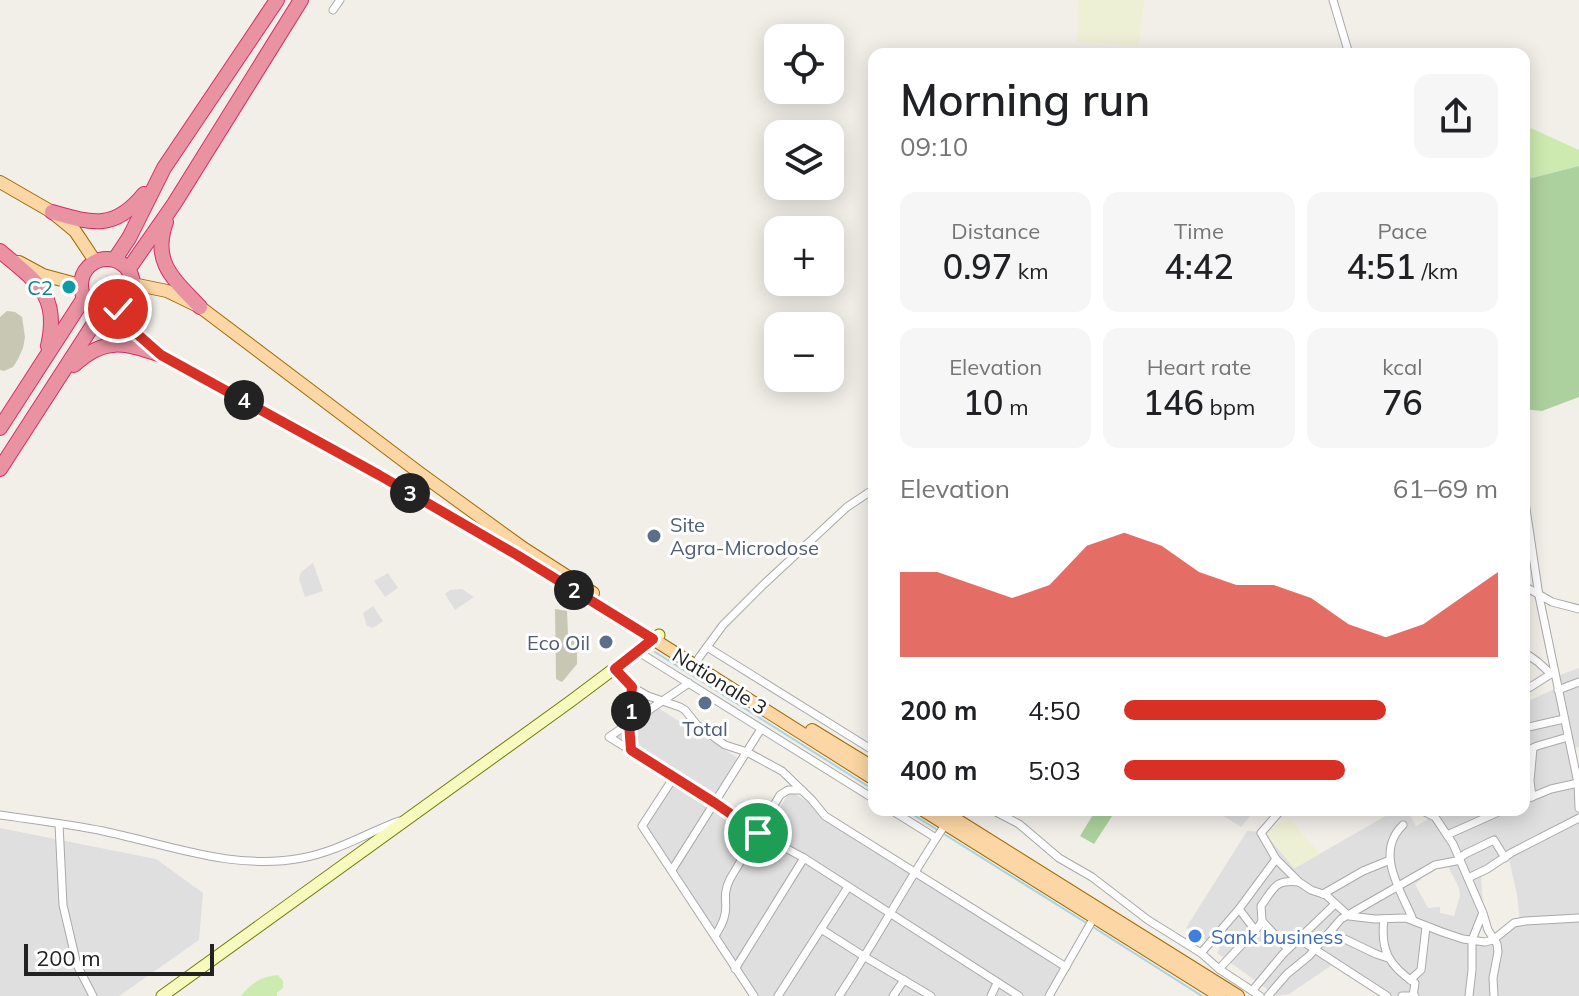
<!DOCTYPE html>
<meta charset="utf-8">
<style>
:root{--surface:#fff;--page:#f6f6f6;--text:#202124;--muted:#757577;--accent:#d93025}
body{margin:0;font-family:Mulish,sans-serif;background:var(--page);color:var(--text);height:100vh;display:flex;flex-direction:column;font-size:30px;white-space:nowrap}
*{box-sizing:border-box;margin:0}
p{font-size:26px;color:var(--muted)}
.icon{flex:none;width:44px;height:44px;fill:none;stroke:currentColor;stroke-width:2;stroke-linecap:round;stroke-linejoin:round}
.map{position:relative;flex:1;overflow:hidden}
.drawer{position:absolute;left:868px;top:48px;width:662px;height:768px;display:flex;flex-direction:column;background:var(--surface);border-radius:16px;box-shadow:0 4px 20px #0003}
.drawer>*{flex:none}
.buttons{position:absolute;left:764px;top:24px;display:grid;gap:16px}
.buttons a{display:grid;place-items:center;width:80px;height:80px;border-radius:16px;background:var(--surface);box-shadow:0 4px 20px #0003;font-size:40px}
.scale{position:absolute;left:24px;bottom:20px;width:190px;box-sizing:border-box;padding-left:8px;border:4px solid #222;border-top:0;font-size:22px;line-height:28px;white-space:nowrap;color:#222;-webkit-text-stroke:6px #fff;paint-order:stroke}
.pin{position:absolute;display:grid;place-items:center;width:68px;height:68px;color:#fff;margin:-34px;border:4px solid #fff;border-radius:50%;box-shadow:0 2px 8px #0007}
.km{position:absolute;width:40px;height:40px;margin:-20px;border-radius:50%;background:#222;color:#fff;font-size:22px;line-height:40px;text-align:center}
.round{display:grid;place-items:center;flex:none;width:84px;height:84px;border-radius:16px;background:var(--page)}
.summary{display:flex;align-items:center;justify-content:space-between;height:136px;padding:0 32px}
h1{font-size:44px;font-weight:600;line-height:60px}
.stats{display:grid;grid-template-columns:repeat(3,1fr);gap:12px;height:136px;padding:8px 32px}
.stats div{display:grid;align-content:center;border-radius:16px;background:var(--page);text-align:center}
.stats b{font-size:34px;font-weight:600}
.stats small{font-size:22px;font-weight:400}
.stats p{font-size:22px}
.chart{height:224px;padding:16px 32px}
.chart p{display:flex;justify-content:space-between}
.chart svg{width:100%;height:144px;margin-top:8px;fill:var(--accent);opacity:.7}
ul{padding:0 32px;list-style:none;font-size:26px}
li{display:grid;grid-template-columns:128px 96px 1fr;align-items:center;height:60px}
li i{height:20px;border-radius:10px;background:var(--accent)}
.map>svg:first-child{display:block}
.residential{fill:#e0dfdf;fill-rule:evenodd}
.construction{fill:#c7c7b4}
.farmland{fill:#eef0d5}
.grass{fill:#cdebb0}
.forest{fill:#add19e}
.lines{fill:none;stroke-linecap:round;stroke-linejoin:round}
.stream{stroke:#aad3df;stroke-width:2}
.street-casing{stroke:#a9a9a9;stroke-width:9}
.secondary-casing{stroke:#707d05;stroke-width:13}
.primary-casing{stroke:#a06b00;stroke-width:14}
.highway-casing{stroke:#dc2a67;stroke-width:16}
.street{stroke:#fff;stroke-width:7}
.secondary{stroke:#f7fabf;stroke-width:11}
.primary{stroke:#fcd6a4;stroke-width:12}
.highway{stroke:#e892a2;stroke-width:14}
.route-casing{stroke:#fff;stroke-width:16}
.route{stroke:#d93025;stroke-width:10}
.culture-dot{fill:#0f9aa8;stroke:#fff;stroke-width:3}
.service-dot{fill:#5c6f8a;stroke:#fff;stroke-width:3}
.shop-dot{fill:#3f7fe0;stroke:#fff;stroke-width:3}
.labels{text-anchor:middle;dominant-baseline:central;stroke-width:6;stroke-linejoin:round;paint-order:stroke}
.culture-label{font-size:20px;fill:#0d838f;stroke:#fff;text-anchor:end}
.service-label{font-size:20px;fill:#4e5e75;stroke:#fff;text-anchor:start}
.street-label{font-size:20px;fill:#222;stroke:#fff}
.shop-label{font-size:20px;fill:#366cbe;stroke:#fff;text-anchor:start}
</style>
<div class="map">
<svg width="1579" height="996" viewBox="0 0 1579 996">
<rect width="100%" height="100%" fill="#f2efe9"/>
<g class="residential">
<path d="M313 563 323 591 305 597 299 579 301 572Z"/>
<path d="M388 573 398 588 385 597 374 581Z"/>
<path d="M462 589 474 597 455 610 445 594 450 590Z"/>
<path d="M373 606 383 621 373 628 367 626 363 613Z"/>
<path d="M1579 668V747L1574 748 1579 777V996H1386L1335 963 1289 994 1277 996 1217 953 1220 948 1186 928 1247 831 1264 832 1295 868 1396 810H1407L1416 826 1444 810H1524V703L1559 687 1557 676ZM1509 859 1517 895 1520 922 1488 941 1474 938 1482 923 1483 905 1481 877ZM1447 864 1459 888 1460 896 1454 916 1440 913V907L1428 908 1415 884 1421 880 1418 875Z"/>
<path d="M655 706 741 760 715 802 764 834 790 791 1068 966 1051 996H755L642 826 674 777 609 737Z"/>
<path d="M1214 810H1245L1250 816 1241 827Z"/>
<path d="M0 828 156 859 203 893 199 940 119 996H0Z"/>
</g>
<g class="construction">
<path d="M7 311 15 312 22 317 25 337 23 348 18 359 13 367 4 371 0 370V317Z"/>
<path d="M555 609 567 611 568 635 577 638V664L562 682 556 679Z"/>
</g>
<g class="farmland">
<path d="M1078 0H1144L1139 45 1077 42Z"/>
<path d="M1289 818 1320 854 1294 868 1264 832Z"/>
</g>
<g class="grass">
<path d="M1524 125 1579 150V166L1524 180Z"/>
<path d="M278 975 283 981V988L277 993V996H241C252 982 261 977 278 975Z"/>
</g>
<g class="forest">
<path d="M1579 166V397L1542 411 1524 409V180Z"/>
<path d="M1096 810H1116L1094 844 1080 836Z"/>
</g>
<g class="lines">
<g class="stream">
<path d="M655 652 874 790"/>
<path d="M906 810 939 831"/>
<path d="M944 834 1088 924"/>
<path d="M1093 927 1202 996"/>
</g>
<defs>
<g id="street">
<path d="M1333 0 1349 54"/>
<path d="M333 10 340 0"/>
<path d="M1524 495 1539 596 1578 783 1579 808"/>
<path d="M1524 586 1552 602 1579 609"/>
<path d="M707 647 874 751"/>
<path d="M637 651 874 799"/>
<path d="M1524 652 1538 662 1551 674"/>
<path d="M698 659 723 625 762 586 847 507 874 489"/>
<path d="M615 669 632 687 629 723 631 750"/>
<path d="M689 683 609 737 715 803 758 833 804 858 1019 996"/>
<path d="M632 687 648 696 680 707 685 710 697 725 725 745 747 752 782 771 812 800 825 816 1066 967"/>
<path d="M1558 690 1579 682"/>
<path d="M1524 691 1554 672"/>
<path d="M1524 728 1564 719"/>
<path d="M1524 753 1537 746 1568 737"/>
<path d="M674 777 642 826 754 996"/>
<path d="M1532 797 1530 781 1533 748"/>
<path d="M1524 800 1551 789 1578 783"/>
<path d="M891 810 936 838"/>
<path d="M992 810 1019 824 1059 858 1092 877 1148 920 1201 953 1219 969 1260 996"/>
<path d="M1281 810 1261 833 1276 859 1299 882 1311 890 1326 895 1349 916 1375 919 1406 918 1442 932 1463 939 1485 942 1493 940 1514 923 1525 921 1579 918"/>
<path d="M1421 810 1435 817 1453 844 1483 913 1488 930 1497 944 1498 952 1493 978 1494 996"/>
<path d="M0 815C34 820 69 824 103 831 169 845 234 871 302 858 336 852 367 833 399 821"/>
<path d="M59 824 63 905 77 965 93 996"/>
<path d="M1403 825C1374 853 1401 890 1413 920"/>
<path d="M1447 835 1503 810"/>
<path d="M672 870 761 729"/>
<path d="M1468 878 1487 869 1511 853 1579 818"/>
<path d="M1323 894 1363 871 1390 860"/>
<path d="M1239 909 1255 930"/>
<path d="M1384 919C1380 950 1389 966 1415 983L1413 996"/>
<path d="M1262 921 1288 949"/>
<path d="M821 929 865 957 931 996"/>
<path d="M1330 932 1376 954 1388 958"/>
<path d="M715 936C718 931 722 925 724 918 729 904 721 897 730 879L780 795 788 790H802"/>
<path d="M1299 939 1387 996"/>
<path d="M1201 953 1239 909 1276 859"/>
<path d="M735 969 804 858"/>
<path d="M1219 969 1259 926 1262 921 1261 906C1274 888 1275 879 1299 882"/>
<path d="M1410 980 1421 970 1426 927"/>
<path d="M1252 991 1283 954 1335 904"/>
<path d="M778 996 848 887"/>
<path d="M839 996C877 939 909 878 947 822"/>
<path d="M893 996 904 980"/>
<path d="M991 996 997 983"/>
<path d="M1049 996 1096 914"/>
<path d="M1268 996 1287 974 1309 956 1341 919 1435 865 1456 861 1465 854 1494 840 1505 858"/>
<path d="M1402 996H1415"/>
<path d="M1469 996 1472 970V940L1482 915"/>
</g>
<path id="secondary" d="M162 996 571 701 659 635"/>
<g id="primary">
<path d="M0 182 52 212 75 231 95 261"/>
<path d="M19 262 43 275 80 285"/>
<path d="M133 284 167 291 200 307 421 474 523 548 593 593"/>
<path d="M118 309 136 333 161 355 328 446 517 555 653 639 874 779"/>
<path d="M812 730 874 768"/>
<path d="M923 810 1220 996"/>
<path d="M941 810 1238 996"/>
</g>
<g id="highway">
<path d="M52 212C93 224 115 230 144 194"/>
<path d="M166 222C151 263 175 280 200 307"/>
<path d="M0 251C36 282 60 294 48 346"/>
<circle cx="107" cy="285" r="26"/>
<path d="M115 259 129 238 164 168 277 0"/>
<path d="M128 270 174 204 301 0"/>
<path d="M74 365C105 336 125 343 161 355"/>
<path d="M0 428 84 298"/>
<path d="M0 469 102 311"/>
</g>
</defs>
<use href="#street" class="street-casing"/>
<use href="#secondary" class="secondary-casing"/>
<use href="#primary" class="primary-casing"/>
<use href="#highway" class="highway-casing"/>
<use href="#street" class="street"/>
<use href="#secondary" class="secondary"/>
<use href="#primary" class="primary"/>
<use href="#highway" class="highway"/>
</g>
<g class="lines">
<defs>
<path id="route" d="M118 309 136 333 161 355 379 475 517 555 653 639 615 669 632 687 629 723 631 750 715 803 758 833"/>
</defs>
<use href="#route" class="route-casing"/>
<use href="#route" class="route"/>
</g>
<circle class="culture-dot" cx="69" cy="287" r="8"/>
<g class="service-dot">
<circle cx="654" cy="536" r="8"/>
<circle cx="606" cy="642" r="8"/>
<circle cx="705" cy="703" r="8"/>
</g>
<circle class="shop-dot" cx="1195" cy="936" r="8"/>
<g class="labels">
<g class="culture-label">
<text x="53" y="287">C2</text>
</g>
<g class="service-label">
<text x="670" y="524">Site<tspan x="670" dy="23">Agra-Microdose</tspan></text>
<text x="590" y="642" text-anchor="end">Eco Oil</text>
<text x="705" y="728" text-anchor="middle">Total</text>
</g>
<g class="street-label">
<text transform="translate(720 681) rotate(32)">Nationale 3</text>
</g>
<g class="shop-label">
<text x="1211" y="936">Sank business</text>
</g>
</g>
</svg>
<div class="buttons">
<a><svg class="icon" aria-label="locate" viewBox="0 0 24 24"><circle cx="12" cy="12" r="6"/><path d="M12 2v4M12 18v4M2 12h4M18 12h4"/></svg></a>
<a><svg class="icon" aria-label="layers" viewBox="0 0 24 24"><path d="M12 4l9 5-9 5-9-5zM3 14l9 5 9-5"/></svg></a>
<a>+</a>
<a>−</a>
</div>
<div class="scale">200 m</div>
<div class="pin" style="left:758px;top:833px;background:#1e9e55"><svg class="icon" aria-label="arrive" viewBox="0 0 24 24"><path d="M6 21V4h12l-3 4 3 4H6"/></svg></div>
<div class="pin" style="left:118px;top:309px;background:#d93025"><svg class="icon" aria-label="check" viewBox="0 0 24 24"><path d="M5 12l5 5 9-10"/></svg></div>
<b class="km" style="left:631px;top:711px">1</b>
<b class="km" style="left:574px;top:590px">2</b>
<b class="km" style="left:410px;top:493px">3</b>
<b class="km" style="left:244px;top:400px">4</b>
<section class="drawer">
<div class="summary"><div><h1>Morning run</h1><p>09:10</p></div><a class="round"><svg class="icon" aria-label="share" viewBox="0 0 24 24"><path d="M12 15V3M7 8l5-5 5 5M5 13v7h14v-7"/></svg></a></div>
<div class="stats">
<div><p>Distance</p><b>0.97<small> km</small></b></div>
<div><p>Time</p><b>4:42</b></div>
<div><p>Pace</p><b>4:51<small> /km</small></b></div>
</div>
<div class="stats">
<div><p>Elevation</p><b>10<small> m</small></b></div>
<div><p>Heart rate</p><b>146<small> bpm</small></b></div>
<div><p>kcal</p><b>76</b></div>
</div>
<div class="chart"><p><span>Elevation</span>61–69 m</p>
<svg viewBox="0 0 160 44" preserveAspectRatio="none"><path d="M0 44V18L10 18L20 22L30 26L40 22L50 10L60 6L70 10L80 18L90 22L100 22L110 26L120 34L130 38L140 34L150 26L160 18V44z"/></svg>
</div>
<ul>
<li><b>200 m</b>4:50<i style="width:70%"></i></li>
<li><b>400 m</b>5:03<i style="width:59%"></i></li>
</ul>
</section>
</div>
